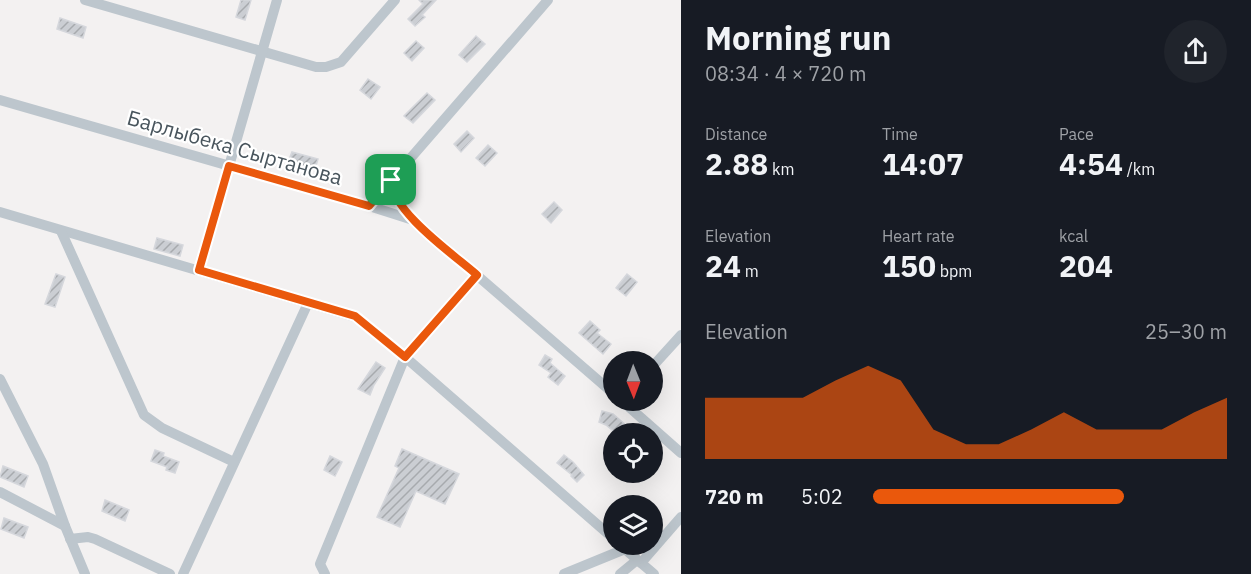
<!DOCTYPE html>
<meta charset="utf-8">
<style>
:root{--surface:#171b24;--page:#20242c;--text:#f1f3f6;--muted:#9ea1a6;--accent:#ea580c}
body{margin:0;font-family:"IBM Plex Sans",sans-serif;background:var(--page);color:var(--text);height:100vh;display:flex;flex-direction:column;font-size:22px;white-space:nowrap}
*{box-sizing:border-box;margin:0}
p{font-size:20px;color:var(--muted)}
.icon{flex:none;width:33px;height:33px;fill:none;stroke:currentColor;stroke-width:2;stroke-linecap:round;stroke-linejoin:round}
.map{position:relative;flex:1;overflow:hidden}
.side{display:flex;flex-direction:column;background:var(--surface);width:570px}
.side>*{flex:none}
.needle{width:39px;rotate:179deg}
.buttons{position:absolute;left:603px;top:351px;display:grid;gap:12px}
.buttons a{display:grid;place-items:center;width:60px;height:60px;border-radius:50%;background:var(--surface);box-shadow:0 6px 24px #0002;font-size:30px}
.pin{position:absolute;display:grid;place-items:center;width:51px;height:51px;color:#fff;margin:-26px;border-radius:12px;box-shadow:0 3px 9px #0006}
.round{display:grid;place-items:center;flex:none;width:63px;height:63px;border-radius:32px;background:var(--page)}
.overview{display:flex;align-items:center;justify-content:space-between;height:102px;padding:0 24px}
h1{font-size:33px;font-weight:800;line-height:45px}
.figures{display:grid;grid-template-columns:repeat(3,1fr);gap:9px;height:102px;padding:6px 24px}
.figures div{display:grid;align-content:center}
.figures b{font-size:30px;font-weight:800}
.figures small{font-size:16px;font-weight:400}
.figures p{font-size:16px}
.chart{height:168px;padding:12px 24px}
.chart p{display:flex;justify-content:space-between}
.chart svg{width:100%;height:108px;margin-top:6px;fill:var(--accent);opacity:.7}
ul{padding:0 24px;list-style:none;font-size:20px}
li{display:grid;grid-template-columns:96px 72px 1fr;align-items:center;height:45px}
li i{height:15px;border-radius:8px;background:var(--accent)}
main{display:flex;flex:1;min-height:0}
.map>svg:first-child{display:block}
.building{fill:url(#building-hatch);stroke:#d5d7dc;stroke-width:1.5}
.lines{fill:none;stroke-linecap:round;stroke-linejoin:round}
.minor{stroke:#bdc6cd;stroke-width:10}
.route-casing{stroke:#fff;stroke-width:12}
.route{stroke:#ea580c;stroke-width:8}
.labels{text-anchor:middle;dominant-baseline:central;stroke-width:4.5;stroke-linejoin:round;paint-order:stroke}
.street-label{font-size:21px;fill:#49555d;stroke:#fff}
</style>
<main>
<div class="map">
<svg width="681" height="574" viewBox="0 0 681 574">
<defs>
<pattern id="building-hatch" width="6" height="6" patternUnits="userSpaceOnUse" patternTransform="scale(1.5)"><rect width="6" height="6" fill="#cbced3"/><path d="M-1 1l2-2M0 6l6-6M5 7l2-2" fill="none" stroke="#a7aaae"/></pattern>
</defs>
<rect width="100%" height="100%" fill="#f3f1f1"/>
<g class="building">
<path d="M241 0H251L245 20 236 17Z"/>
<path d="M419 0H436L422 15 425 17 415 26 408 19 423 4Z"/>
<path d="M60 18 86 27 83 38 57 29Z"/>
<path d="M476 36 485 44 467 62 459 55Z"/>
<path d="M416 41 424 48 412 61 404 53Z"/>
<path d="M368 79 380 87 371 99 360 90Z"/>
<path d="M427 93 435 100 413 123 404 116Z"/>
<path d="M467 131 474 138 461 152 454 144Z"/>
<path d="M488 145 497 153 485 166 476 158Z"/>
<path d="M292 152 318 159 315 169 288 162Z"/>
<path d="M554 202 562 210 551 223 542 214Z"/>
<path d="M157 238 183 245 180 256 154 249Z"/>
<path d="M56 274 65 277 55 307 45 304Z"/>
<path d="M627 274 637 282 626 296 616 288Z"/>
<path d="M590 321 600 330 597 333 611 344 603 354 579 333Z"/>
<path d="M545 355 552 359 550 363 565 376 558 385 548 377 551 373 539 365Z"/>
<path d="M376 362 385 368 374 385 370 395 358 389Z"/>
<path d="M602 411 613 414 628 427 622 434H617L606 425 599 422Z"/>
<path d="M402 449 459 474 445 504 416 491 400 527 377 517 399 468 395 466Z"/>
<path d="M155 450 164 453 163 456 179 462 175 473 166 470 167 467 151 461Z"/>
<path d="M564 455 573 462 584 475 577 482 571 476 572 475 557 463Z"/>
<path d="M330 456 342 462 335 476 324 470Z"/>
<path d="M3 466 28 476 24 487 0 477Z"/>
<path d="M105 500 129 510 125 521 102 511Z"/>
<path d="M4 518 28 527 24 538 1 529Z"/>
</g>
<g class="lines">
<g class="minor">
<path d="M85 0 316 67H326L341 62 395 0"/>
<path d="M0 100 369 206 548 0"/>
<path d="M391 180C392 198 402 207 413 219"/>
<path d="M369 206 413 220 614 394"/>
<path d="M0 212 308 303 183 574"/>
<path d="M61 231 144 415 162 428 234 462"/>
<path d="M199 270 277 0"/>
<path d="M308 303 355 317 405 357 614 539"/>
<path d="M652 367 681 335"/>
<path d="M0 379 43 464 65 526 85 574"/>
<path d="M621 400 681 453"/>
<path d="M0 492 65 526"/>
<path d="M70 539 88 537 95 539 170 574"/>
<path d="M620 545 654 574"/>
<path d="M641 563 681 517"/>
<path d="M325 574 320 564 405 357 477 275"/>
<path d="M564 574 625 549"/>
<path d="M620 574 637 560"/>
</g>
</g>
<g class="lines">
<defs>
<path id="route" d="M229 166 369 206 391 180C392 212 453 254 477 275L405 357 355 316 199 270Z"/>
</defs>
<use href="#route" class="route-casing"/>
<use href="#route" class="route"/>
</g>
<g class="labels">
<g class="street-label">
<text transform="translate(235 147) rotate(16)">Барлыбека Сыртанова</text>
</g>
</g>
</svg>
<div class="buttons">
<a><svg class="needle" viewBox="-14 -14 28 28"><path d="M0-13l5 13h-10z" fill="#e53935"/><path d="M0 13l5-13h-10z" fill="#9ea1a6"/></svg></a>
<a><svg class="icon" aria-label="locate" viewBox="0 0 24 24"><circle cx="12" cy="12" r="6"/><path d="M12 2v4M12 18v4M2 12h4M18 12h4"/></svg></a>
<a><svg class="icon" aria-label="layers" viewBox="0 0 24 24"><path d="M12 4l9 5-9 5-9-5zM3 14l9 5 9-5"/></svg></a>
</div>
<div class="pin" style="left:391px;top:180px;background:#1e9e55"><svg class="icon" aria-label="arrive" viewBox="0 0 24 24"><path d="M6 21V4h12l-3 4 3 4H6"/></svg></div>
</div>
<section class="side">
<div class="overview"><div><h1>Morning run</h1><p>08:34 · 4 × 720 m</p></div><a class="round"><svg class="icon" aria-label="share" viewBox="0 0 24 24"><path d="M12 15V3M7 8l5-5 5 5M5 13v7h14v-7"/></svg></a></div>
<div class="figures">
<div><p>Distance</p><b>2.88<small> km</small></b></div>
<div><p>Time</p><b>14:07</b></div>
<div><p>Pace</p><b>4:54<small> /km</small></b></div>
</div>
<div class="figures">
<div><p>Elevation</p><b>24<small> m</small></b></div>
<div><p>Heart rate</p><b>150<small> bpm</small></b></div>
<div><p>kcal</p><b>204</b></div>
</div>
<div class="chart"><p><span>Elevation</span>25–30 m</p>
<svg viewBox="0 0 160 44" preserveAspectRatio="none"><path d="M0 44V19L10 19L20 19L30 19L40 12L50 6L60 12L70 32L80 38L90 38L100 32L110 25L120 32L130 32L140 32L150 25L160 19V44z"/></svg>
</div>
<ul>
<li><b>720 m</b>5:02<i style="width:71%"></i></li>
</ul>
</section>
</main>
